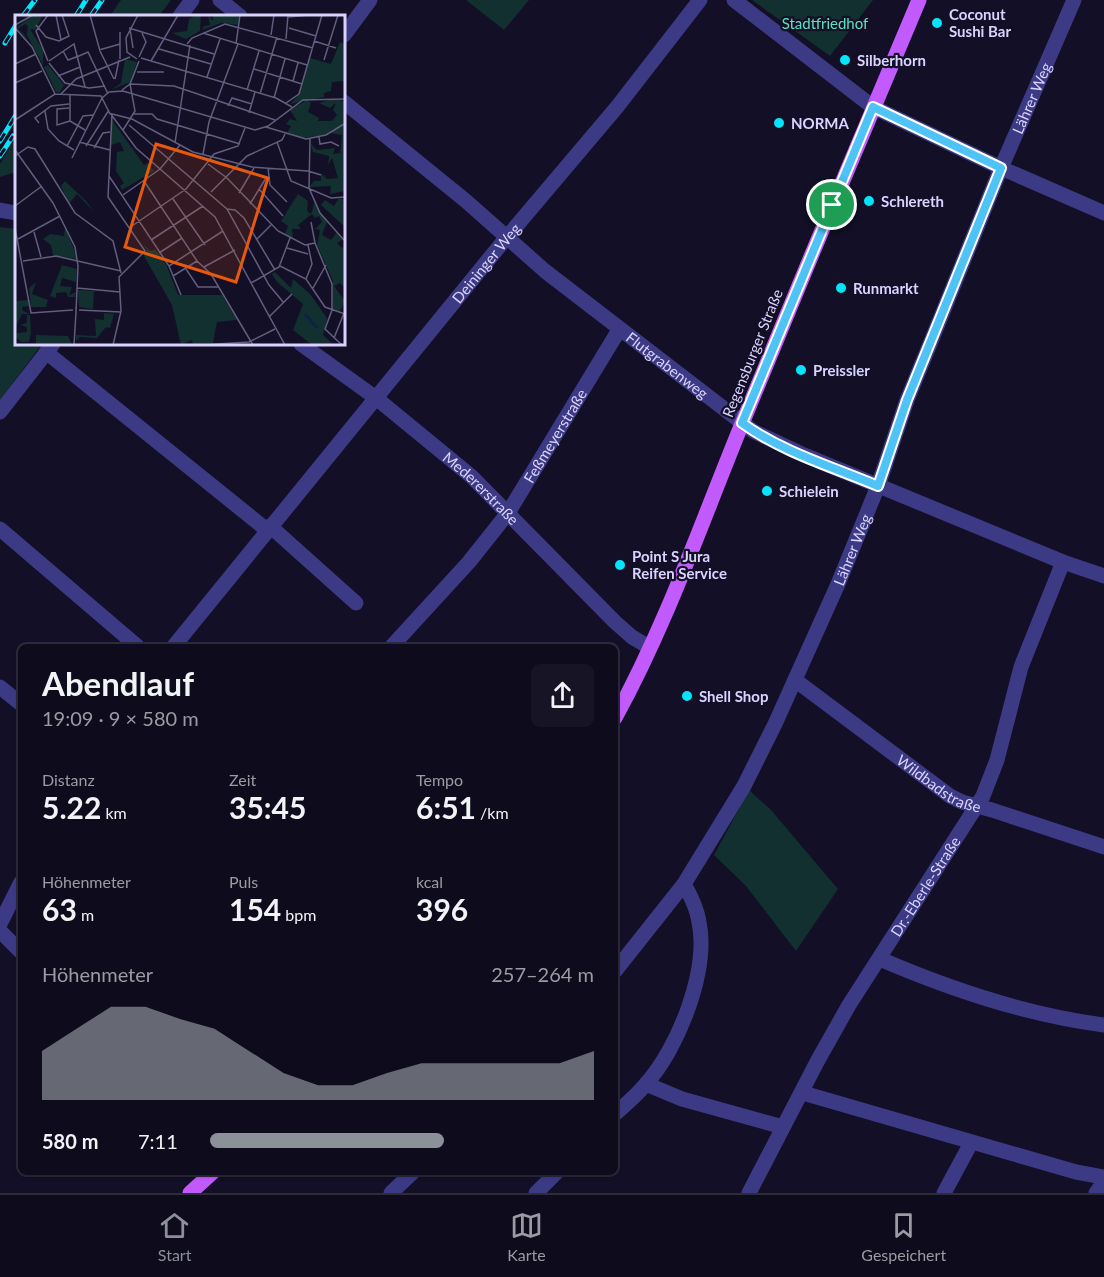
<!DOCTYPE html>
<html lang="de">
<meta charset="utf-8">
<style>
:root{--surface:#0e0b1c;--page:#171425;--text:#f1f3f6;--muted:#9b9ba3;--line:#2e2b3b;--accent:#8c9099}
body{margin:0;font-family:Lato,sans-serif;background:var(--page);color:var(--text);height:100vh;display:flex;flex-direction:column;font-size:22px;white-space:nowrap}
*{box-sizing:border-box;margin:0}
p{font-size:20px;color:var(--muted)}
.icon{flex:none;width:33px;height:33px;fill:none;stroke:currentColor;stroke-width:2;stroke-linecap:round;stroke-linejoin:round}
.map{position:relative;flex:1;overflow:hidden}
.panel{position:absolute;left:18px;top:644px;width:600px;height:531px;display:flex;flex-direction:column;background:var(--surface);border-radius:9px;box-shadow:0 2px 4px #0004,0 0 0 2px var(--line)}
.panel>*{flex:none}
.pin{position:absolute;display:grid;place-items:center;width:51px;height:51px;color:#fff;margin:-26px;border:3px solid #fff;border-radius:50%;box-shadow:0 2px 6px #0007}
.round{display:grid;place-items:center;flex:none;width:63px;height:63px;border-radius:9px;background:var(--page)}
.head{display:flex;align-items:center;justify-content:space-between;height:102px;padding:0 24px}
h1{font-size:33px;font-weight:700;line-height:45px}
.stats{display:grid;grid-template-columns:repeat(3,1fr);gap:9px;height:102px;padding:6px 24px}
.stats div{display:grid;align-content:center}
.stats b{font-size:30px;font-weight:700}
.stats small{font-size:16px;font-weight:400}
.stats p{font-size:16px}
.chart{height:168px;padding:12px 24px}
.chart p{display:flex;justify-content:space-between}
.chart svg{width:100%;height:108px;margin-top:6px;fill:var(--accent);opacity:.7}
ul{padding:0 24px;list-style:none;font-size:20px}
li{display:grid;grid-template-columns:96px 72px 1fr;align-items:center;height:45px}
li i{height:15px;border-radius:8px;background:var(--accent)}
.dock{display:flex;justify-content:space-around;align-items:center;height:84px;border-top:2px solid var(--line);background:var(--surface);font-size:16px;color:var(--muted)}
.dock a{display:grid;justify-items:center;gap:3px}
.dock .selected{color:var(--accent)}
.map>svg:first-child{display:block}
.green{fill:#12302f}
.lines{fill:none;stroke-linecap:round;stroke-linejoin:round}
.minor{stroke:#3d3a85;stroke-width:15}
.major{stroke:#c25bff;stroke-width:15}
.rail-casing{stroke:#00e5ff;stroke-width:5}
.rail{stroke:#130f26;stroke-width:3;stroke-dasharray:9;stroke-linecap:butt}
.route-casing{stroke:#fff;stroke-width:12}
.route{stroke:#4fc3f7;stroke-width:8}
.poi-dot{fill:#00e5ff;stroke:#130f26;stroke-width:2}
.labels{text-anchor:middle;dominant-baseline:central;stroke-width:4.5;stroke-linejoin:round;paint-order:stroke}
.poi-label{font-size:15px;font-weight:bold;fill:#d9d4ff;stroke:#130f26;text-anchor:start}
.park-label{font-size:15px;fill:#5fe0c0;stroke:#130f26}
.street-label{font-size:15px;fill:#d9d4ff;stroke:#130f26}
.inset-river{fill:none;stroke:#0c2248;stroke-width:3}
.inset-road{fill:none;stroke:#625e7d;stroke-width:1.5}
.view{fill:#e8590c;fill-opacity:0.15;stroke:#e8590c;stroke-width:3}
.inset-edge{fill:none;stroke:#d9d4ff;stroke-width:3}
</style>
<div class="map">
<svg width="1104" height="1193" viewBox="0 0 1104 1193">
<rect width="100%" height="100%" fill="#130f26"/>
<g class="green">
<path d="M121 0H171L159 16H110Z"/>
<path d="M466 0H529L504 30Z"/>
<path d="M752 0H873L830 56Z"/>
<path d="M16 138V172L0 177V164Z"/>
<path d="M0 227 16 229V344H42L0 400Z"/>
<path d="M749 790 771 810 838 889 796 951 746 886 714 855Z"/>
</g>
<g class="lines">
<g class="minor">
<path d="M220 0 240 16"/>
<path d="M734 0 873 107 1001 168 1104 213"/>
<path d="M180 16 192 0"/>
<path d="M344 35 370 0"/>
<path id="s1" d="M344 102 466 201 545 271 753 431 804 455 1063 562 1104 576"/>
<path d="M0 210 16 213"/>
<path id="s2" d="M301 344 376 398 471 476 615 622 632 637 649 647"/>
<path d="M46 352 267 530"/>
<path d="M0 412 53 344"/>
<path d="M270 526 356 603"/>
<path d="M0 529 137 646"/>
<path id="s3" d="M174 646 502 243 617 107 700 0"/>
<path id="s4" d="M392 646 469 562 508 513 619 330"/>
<path id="s5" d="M795 680 950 796 962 802 992 810 1104 847"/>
<path d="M0 687 21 704"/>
<path d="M0 924 21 882"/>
<path d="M0 931 21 952"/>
<path d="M880 959C952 990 1026 1015 1104 1025"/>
<path id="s6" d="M615 971 684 884 744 786 775 724 838 584 878 486 907 400 930 344 1001 168 1074 0"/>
<path d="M646 1084 682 1099 783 1127"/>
<path d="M803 1093 1076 1172 1104 1177"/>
<path d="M615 1114C625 1105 636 1096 645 1085 678 1049 709 971 699 922 697 909 691 896 684 884"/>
<path d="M391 1193 413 1172"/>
<path d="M536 1193 557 1172"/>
<path id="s7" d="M749 1193 818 1060 849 1005 983 796 997 760 1021 667 1063 562"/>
<path d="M944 1193 971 1143"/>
<path d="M1096 1193 1104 1182"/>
</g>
<g class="major">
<path d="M615 718C665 627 700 527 739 431 798 287 858 143 919 0"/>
<path d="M190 1193 213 1172"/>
</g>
<defs>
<g id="rail">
<path d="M23 16 35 0"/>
<path d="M76 16 86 0"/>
<path d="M91 16 102 0"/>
<path d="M5 43 16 25"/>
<path d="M0 141 16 115"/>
<path d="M0 156 13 136"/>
</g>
</defs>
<use href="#rail" class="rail-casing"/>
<use href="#rail" class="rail"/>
</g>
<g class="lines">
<defs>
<path id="route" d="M873 107 1001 168 907 400 878 486C833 467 782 452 742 423Z"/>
</defs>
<use href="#route" class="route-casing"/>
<use href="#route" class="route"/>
</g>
<g class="poi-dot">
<circle cx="937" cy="23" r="6"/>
<circle cx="845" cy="60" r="6"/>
<circle cx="779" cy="123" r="6"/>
<circle cx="869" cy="201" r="6"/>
<circle cx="841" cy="288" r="6"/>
<circle cx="801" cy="370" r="6"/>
<circle cx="767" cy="491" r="6"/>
<circle cx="620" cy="565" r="6"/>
<circle cx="687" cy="696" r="6"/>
</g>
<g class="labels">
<g class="poi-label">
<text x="949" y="14">Coconut<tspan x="949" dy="17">Sushi Bar</tspan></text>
<text x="857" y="60">Silberhorn</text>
<text x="791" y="123">NORMA</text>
<text x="881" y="201">Schlereth</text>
<text x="853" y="288">Runmarkt</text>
<text x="813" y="370">Preissler</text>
<text x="779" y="491">Schielein</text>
<text x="632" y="556">Point S Jura<tspan x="632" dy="17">Reifen Service</tspan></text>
<text x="699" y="696">Shell Shop</text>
</g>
<g class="park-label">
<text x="825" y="23">Stadtfriedhof</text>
</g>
<g class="street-label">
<text stroke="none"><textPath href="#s6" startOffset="972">Lährer Weg</textPath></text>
<text stroke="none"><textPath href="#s3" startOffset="494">Deininger Weg</textPath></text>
<text transform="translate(752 353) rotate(-68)">Regensburger Straße</text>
<text stroke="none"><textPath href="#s1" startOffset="417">Flutgrabenweg</textPath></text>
<text stroke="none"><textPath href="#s4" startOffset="267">Feßmeyerstraße</textPath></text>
<text stroke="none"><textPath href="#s2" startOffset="231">Medererstraße</textPath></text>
<text stroke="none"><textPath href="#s6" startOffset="486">Lährer Weg</textPath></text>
<text stroke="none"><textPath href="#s5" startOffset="178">Wildbadstraße</textPath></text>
<text stroke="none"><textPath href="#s7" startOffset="354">Dr.-Eberle-Straße</textPath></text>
</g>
</g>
<g transform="translate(15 15)">
<rect width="330" height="330" fill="#130f26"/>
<path d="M19 0H28L20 15 15 14 28 35V50L12 20 13 11 10 9 3 14 9 19 13 25 3 15 2 12ZM193 0 198 6V0H224L223 10 206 8 187 15 189 11 195 10ZM179 1H186L185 16 171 24 157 18 172 16 174 4ZM325 27 330 29V66L317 67 316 76 309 78V82L275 89 284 80 295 43 316 49ZM110 44 122 47 115 67 96 75 106 68ZM33 50 49 70 45 77H41L29 52ZM318 84 330 86V176L315 179 316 171 294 172 299 166H306V158L312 164 323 163 317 143 313 150 314 141 298 137 295 128 302 135 320 133 318 139 325 138 327 120 316 118 320 113 310 120 286 123 272 118 276 111 271 109 275 104 282 106 275 95 292 85 296 88 293 97 304 103 303 106H317L322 100 318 95 321 88 315 93 304 88ZM97 105 129 150 133 148 139 156 107 175 105 171 109 168 101 156 102 137 109 136 105 127 96 130ZM50 166 71 186 79 197 62 179 54 189 46 171ZM283 179 293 186 292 196 295 198 291 202 297 197 299 187 312 207 307 220 316 225 322 217 328 224 322 228 327 233 330 231V273L325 268 319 271 330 286 325 296 318 294V266L302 230 305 215 300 214 307 207 304 201 300 203 297 199 283 210 286 214H277L278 223 270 219 273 211 266 206ZM324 183 330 185V212L306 190 310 185 319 191ZM50 213 59 234 61 244 38 240 36 230 28 224 35 219 49 221ZM128 229 136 236 140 234 151 249 163 280H207L222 305 202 307 198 328 178 330 177 325 166 330 157 290 129 241 132 235ZM47 250 62 254 61 267 47 263 45 271 57 272 54 280 61 277 60 282H53L51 277 41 278V283L35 281ZM260 257 276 273 278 264 295 279 312 303 308 320 319 330H297L278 315 288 289 262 267 257 259ZM21 267 17 279 33 285 31 292H16L14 273ZM63 275 79 276 78 294 64 292ZM13 285 14 291 7 292 8 296 15 299H7L0 313V286ZM89 298 99 299 95 313 91 312 82 323 65 322 61 326V320L81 321 80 304 89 305ZM12 300H15L16 318 14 327H6L1 322 2 318 12 317V312L5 310 12 308ZM21 320 53 321 57 330 21 329Z" fill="#12302f"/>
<path class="inset-river" d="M290 299 302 313"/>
<path class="inset-road" d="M33 0 21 16 33 46M41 0 46 25M75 0 85 36 99 64M273 2 294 0M0 10 18 0M21 10 31 22 44 26 54 21 47 0M0 13 17 32 40 79M114 13 199 39M274 13 301 21M115 14 118 33M105 17V44M188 18 292 50M256 20 259 0M271 24 273 0M299 26 321 33M172 29 177 23 210 9 298 33M221 29 225 0M144 34 196 49M84 35 105 29M48 36 53 45 64 41M64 41 73 37 93 79M124 42 131 27 127 18M126 43 261 83 277 92M122 44 112 37 111 23 123 0M309 45 323 0M34 46 59 29 70 72M136 46 163 0M34 48 50 68 74 73 90 71M0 49 21 39M239 54 287 69M122 57H149M43 61 65 52M192 62 205 24M100 64 104 45M278 66 283 48M0 68 27 56M107 75 115 69 124 46M232 75 244 36M46 79 61 64 115 42M245 79 262 22M55 80V106L70 115M87 83 94 77 108 76 240 115 253 111 288 85 330 84M259 83 270 44M271 88 284 79 307 0M213 91 217 83 237 89M54 93 42 94V110L55 106M30 96 33 114 44 126 59 135M95 98 121 133 200 202 270 330M234 98 240 77M119 99H137L142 104 225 129M0 105 40 79 86 81 95 99M24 108 20 103 36 91 54 89M114 110 212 194 254 270 269 288M251 112 291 124 311 120 329 109M108 115 120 96 115 69 159 71 260 105M304 122 305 129 316 127 324 131M295 124 294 173 305 198 329 225M64 127 95 135M262 127 276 166 316 183 330 182M160 128 175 30M52 131 68 101 78 100M71 131 94 95M79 133 88 118 95 117M0 135 38 188 60 232 63 251 61 297V292M188 139 194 107 223 29M0 141 13 132 20 134 60 198 98 226 106 258M57 143 87 83M193 149 212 163 263 216 290 230 300 228M253 153 255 170 272 187M94 161 154 251 166 280M129 166 182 246 196 259 238 330M244 174 268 201M196 177 232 141 267 125 270 119M224 178 239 153M108 180 145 154 165 130M158 184 190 230M235 189 251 163M0 191 27 171M212 194 220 195 229 203 260 255M296 207 300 228 317 269V295L310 314 327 330M0 213 16 298 58 295M114 213 171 174 199 139 223 131 230 113M19 217 26 242M3 224 45 201M136 225 188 191M241 225 256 210M272 233 293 239M144 238 167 223M8 246 41 241 106 256M154 251 208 216M265 251 291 264 310 292 330 299M189 252 220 235M171 254 183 272H203M158 261 182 246M291 264 297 249 293 230M236 268 264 252 275 223M62 273 105 277M298 273 311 250M64 295 106 297M254 302 277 279M319 323 329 298M59 330 61 297M98 330 106 296 104 262 130 236 93 182 97 99 117 104 178 137 237 152 293 156 306 160M187 330 234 327 260 314"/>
<path class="view" d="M141 129 253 163 221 267 110 232Z"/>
<rect width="330" height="330" class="inset-edge"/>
</g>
</svg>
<div class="pin" style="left:832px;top:205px;background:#1e9e55"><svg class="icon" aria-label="arrive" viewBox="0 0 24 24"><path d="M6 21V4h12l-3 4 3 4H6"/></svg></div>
<section class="panel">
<div class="head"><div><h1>Abendlauf</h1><p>19:09 · 9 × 580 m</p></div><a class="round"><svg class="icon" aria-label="share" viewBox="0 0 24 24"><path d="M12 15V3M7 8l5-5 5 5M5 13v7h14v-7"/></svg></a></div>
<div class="stats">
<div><p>Distanz</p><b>5.22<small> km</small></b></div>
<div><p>Zeit</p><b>35:45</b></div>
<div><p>Tempo</p><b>6:51<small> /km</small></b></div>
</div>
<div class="stats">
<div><p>Höhenmeter</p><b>63<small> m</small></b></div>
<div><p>Puls</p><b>154<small> bpm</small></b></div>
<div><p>kcal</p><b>396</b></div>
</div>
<div class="chart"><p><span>Höhenmeter</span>257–264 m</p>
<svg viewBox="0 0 160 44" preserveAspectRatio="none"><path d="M0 44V24L10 15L20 6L30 6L40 11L50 15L60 24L70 33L80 38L90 38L100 33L110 29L120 29L130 29L140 29L150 29L160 24V44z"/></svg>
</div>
<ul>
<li><b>580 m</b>7:11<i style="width:61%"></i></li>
</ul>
</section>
</div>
<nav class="dock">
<a class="selected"><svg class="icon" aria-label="home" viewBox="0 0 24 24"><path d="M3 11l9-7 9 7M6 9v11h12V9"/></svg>Start</a>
<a><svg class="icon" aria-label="map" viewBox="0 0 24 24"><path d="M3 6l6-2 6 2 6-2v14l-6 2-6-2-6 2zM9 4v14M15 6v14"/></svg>Karte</a>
<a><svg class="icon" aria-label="saved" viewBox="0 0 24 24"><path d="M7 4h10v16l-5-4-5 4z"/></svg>Gespeichert</a>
</nav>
